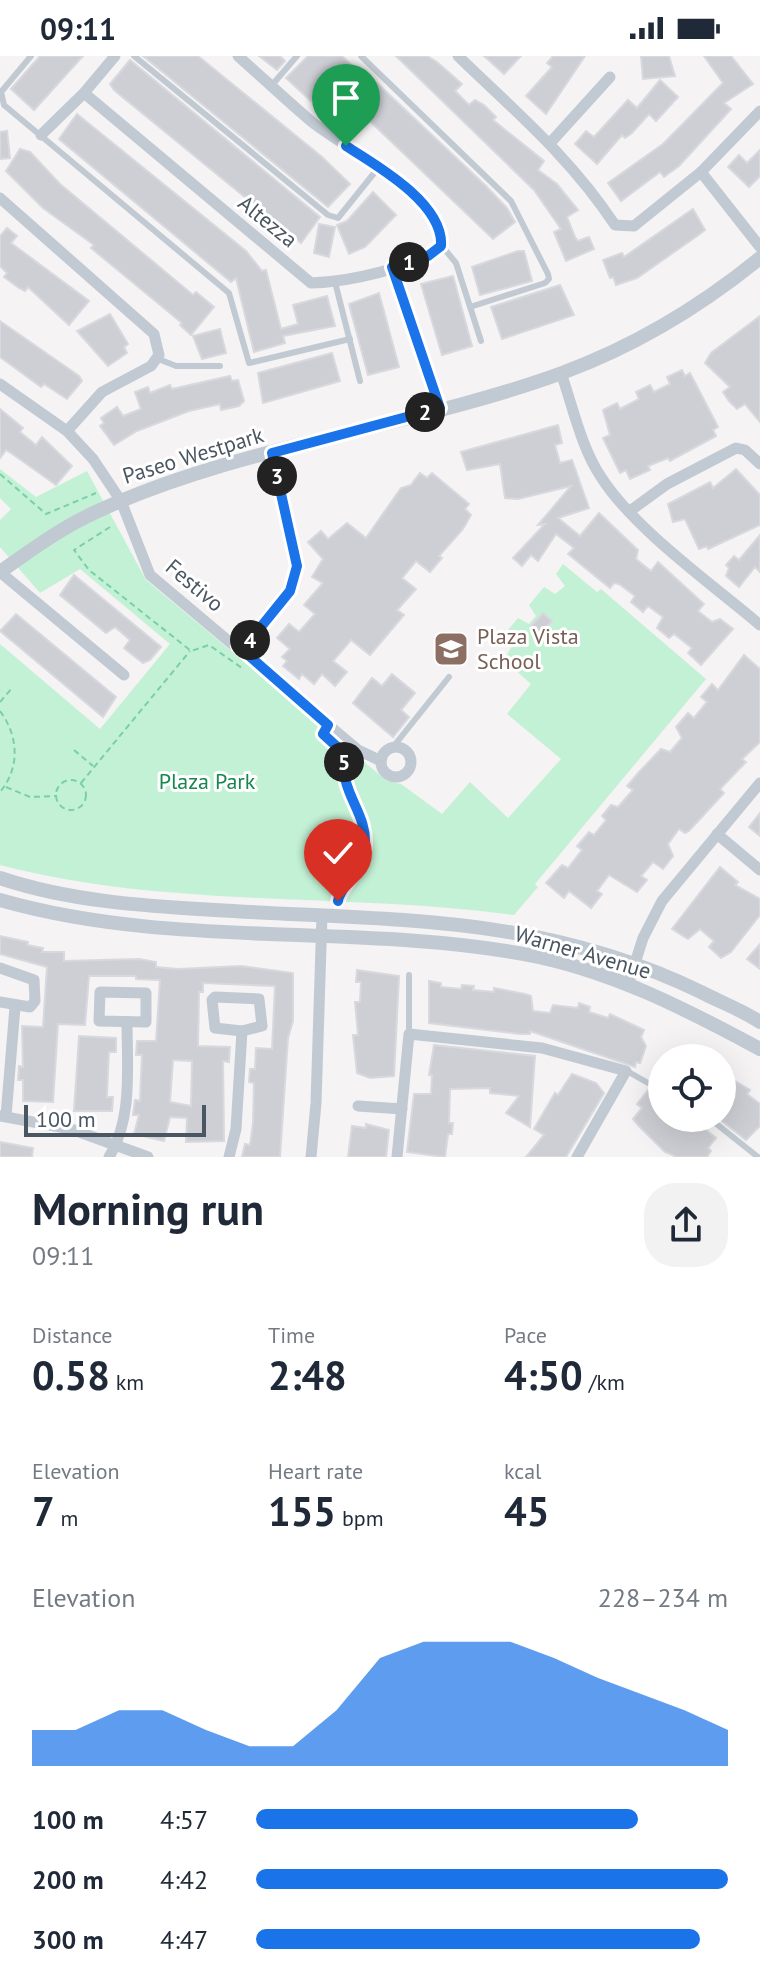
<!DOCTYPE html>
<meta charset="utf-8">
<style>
:root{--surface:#fff;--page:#f2f2f3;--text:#1f2937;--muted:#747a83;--accent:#1a73e8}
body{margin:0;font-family:"PT Sans",sans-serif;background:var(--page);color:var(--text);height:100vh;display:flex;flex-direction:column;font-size:30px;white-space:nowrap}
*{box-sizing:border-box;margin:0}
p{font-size:26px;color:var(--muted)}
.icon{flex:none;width:44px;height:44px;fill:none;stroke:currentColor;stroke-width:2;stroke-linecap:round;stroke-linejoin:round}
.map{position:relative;height:1101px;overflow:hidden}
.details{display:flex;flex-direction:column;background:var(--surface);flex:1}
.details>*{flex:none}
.buttons{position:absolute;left:648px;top:988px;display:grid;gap:16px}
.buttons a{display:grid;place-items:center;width:88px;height:88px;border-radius:50%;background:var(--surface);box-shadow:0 8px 32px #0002;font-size:40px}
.scale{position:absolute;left:24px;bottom:20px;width:182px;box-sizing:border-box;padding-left:8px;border:4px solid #4a5661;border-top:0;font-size:22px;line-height:28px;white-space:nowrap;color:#4a5661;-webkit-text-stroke:6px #fff;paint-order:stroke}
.pin{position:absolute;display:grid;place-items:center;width:68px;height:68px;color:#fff;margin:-82px -34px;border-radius:50% 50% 50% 0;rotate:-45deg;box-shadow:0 0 8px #0007}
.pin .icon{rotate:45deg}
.km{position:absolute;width:40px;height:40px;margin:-20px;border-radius:50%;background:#222;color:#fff;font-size:22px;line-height:40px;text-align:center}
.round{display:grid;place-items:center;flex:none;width:84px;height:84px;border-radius:32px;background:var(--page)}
.head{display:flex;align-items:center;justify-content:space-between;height:136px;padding:0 32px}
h1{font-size:44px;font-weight:600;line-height:60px}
.figures{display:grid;grid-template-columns:repeat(3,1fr);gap:12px;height:136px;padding:8px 32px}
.figures div{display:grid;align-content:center}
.figures b{font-size:40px;font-weight:600}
.figures small{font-size:22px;font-weight:400}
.figures p{font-size:22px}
.chart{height:224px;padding:16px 32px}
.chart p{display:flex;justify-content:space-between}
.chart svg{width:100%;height:144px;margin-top:8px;fill:var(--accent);opacity:.7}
ul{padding:0 32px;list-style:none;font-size:26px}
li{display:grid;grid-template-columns:128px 96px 1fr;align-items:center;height:60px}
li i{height:20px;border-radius:10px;background:var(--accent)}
.status{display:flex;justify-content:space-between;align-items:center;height:56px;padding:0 40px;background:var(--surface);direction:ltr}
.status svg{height:22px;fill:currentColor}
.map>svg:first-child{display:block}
.green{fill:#c3f1d5}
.building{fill:#cdcfd5;stroke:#d7d9de;stroke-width:2;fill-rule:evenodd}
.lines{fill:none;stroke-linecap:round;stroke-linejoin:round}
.path{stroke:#7ad0a6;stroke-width:2;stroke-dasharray:6 4;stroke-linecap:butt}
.service{stroke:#c1cad2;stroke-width:6}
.minor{stroke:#c1cad2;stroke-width:11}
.tertiary{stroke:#c1cad2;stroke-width:14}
.route-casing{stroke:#fff;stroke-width:16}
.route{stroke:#1a73e8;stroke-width:10}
.labels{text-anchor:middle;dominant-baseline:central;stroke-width:6;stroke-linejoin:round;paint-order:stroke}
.street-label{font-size:22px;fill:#4a5661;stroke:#fff}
.education-label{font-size:22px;fill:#785e54;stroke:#fff;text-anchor:start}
.park-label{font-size:22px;fill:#17864f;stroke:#fff}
</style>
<div class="status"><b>09:11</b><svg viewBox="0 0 49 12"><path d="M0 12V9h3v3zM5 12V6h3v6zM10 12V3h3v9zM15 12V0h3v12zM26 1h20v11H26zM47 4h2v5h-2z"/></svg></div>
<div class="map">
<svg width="760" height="1101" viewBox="0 0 760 1101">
<rect width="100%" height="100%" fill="#f5f3f3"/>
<path class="green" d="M0 413 36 441 87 415 146 524 387 725 401 728 442 758 470 726 508 762 561 703 507 658 531 628 504 604 512 590 503 580 518 562 529 568 536 560 529 549 544 531 555 538 565 530 556 518 563 508 597 536 601 533 706 623 535 828 538 831 514 859C343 836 168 853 0 809V588L100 673 170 588 80 513 40 537 0 491V464L11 453 0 442Z"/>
<g class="building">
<path d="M40 0H83L34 54 11 33Z"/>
<path d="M143 0H198L322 101 350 128 328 151Z"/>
<path d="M259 0H280L285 5 277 14Z"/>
<path d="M308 0H342L360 17 363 14 486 130 507 152 515 166 493 183 329 26 311 45 286 22Z"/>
<path d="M396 0H427L437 6 462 28 455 35 469 49 475 44 484 49 496 61 493 64 544 105 538 114 557 128 578 154 567 161 575 181 578 185 589 181 594 193 566 205 554 176 561 173 534 134Z"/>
<path d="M484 0H521L504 18Z"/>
<path d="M553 0H585L546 58 526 40 552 11 547 7Z"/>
<path d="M641 0H669L675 20 643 23Z"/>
<path d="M704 0H731L753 28 724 47 731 53 679 110 664 121 660 116 621 145 608 127 663 88 723 27Z"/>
<path d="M130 4 320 161 301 187 114 34 110 28Z"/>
<path d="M660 24 678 41 656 65 649 58 632 77 625 82 622 79 597 108 575 88 586 75 594 81 628 44 637 52Z"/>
<path d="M77 58 246 195 262 215 266 214 281 273 298 268 293 249 327 240 335 270 283 280 285 287 254 296 236 222 231 226 59 83Z"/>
<path d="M7 75 10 102 0 103V76Z"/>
<path d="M20 93 30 96 60 128 193 239 196 236 214 251 191 279 180 269 182 267 91 192 94 189 43 152 6 115Z"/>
<path d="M760 94V120L749 131 728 111 739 99 747 107Z"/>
<path d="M373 136 396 159 365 191 349 198 337 169 347 165Z"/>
<path d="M693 153 705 174 700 178 637 222 616 229 613 221 610 222 603 204 622 197 624 201Z"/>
<path d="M319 168 335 171 329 201 314 197Z"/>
<path d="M7 172 17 180 11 187 89 245 69 269 28 231 25 235 19 232 4 221 7 217 0 210V180Z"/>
<path d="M518 195H524L532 225 480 239 472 211Z"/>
<path d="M453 220 472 290 442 299 421 228Z"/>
<path d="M560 229 574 259 502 283 491 251Z"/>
<path d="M379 237 399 311 368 319 349 248Z"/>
<path d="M110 258 128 288 124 291 127 297 108 310 77 275Z"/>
<path d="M760 260V366L745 348 737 353 729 345 723 336 730 331 705 307 711 297Z"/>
<path d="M0 265 79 320 82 325 67 343 44 328 41 331 0 301Z"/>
<path d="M220 273 226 297 202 303 193 280Z"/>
<path d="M332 297 340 325 263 347 258 317Z"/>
<path d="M682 314 685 320 690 317 718 371 713 374 716 380 670 405 668 402 648 410 650 414 630 423 626 414 620 417 603 382 610 379 603 354 617 347 620 353 639 343 636 336 650 329 654 336 670 328 667 321Z"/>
<path d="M230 320 232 325 238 324 244 345 239 350 221 354 220 348 189 355 137 375 114 389 100 370 104 367 101 362 117 351 123 360 141 353 135 336 148 331 150 337 170 329 172 333Z"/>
<path d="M0 353 23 372 20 376 36 389 42 381 72 410 56 429 11 397 6 394 0 402Z"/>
<path d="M558 369 562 387 555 389 560 407 572 404 589 452 558 462 580 480 599 457 638 494 636 503 651 515 658 506 704 548 698 555 712 566 720 563 733 573 701 609 688 597 692 592 674 578 669 582 657 572 663 561 648 550 643 556 631 546 635 540 619 528 614 527 610 532 568 498 574 492 556 478 538 505 531 499 522 510 513 502 545 468 538 469 571 430 518 443 505 442 500 408 467 414 461 396Z"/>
<path d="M736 413 760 439V469L708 493 707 490 699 493 685 463 673 466 668 448 710 426 713 432Z"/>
<path d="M420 417 427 422 432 417 469 448 465 453 471 459 463 473 439 500 442 502 430 516 416 505 402 522 416 533 397 554 404 559 370 599 351 584 333 605 347 616 335 630 322 618 314 628 302 618 299 623 283 610 287 605 282 601 290 593 277 582 289 568 299 576 315 558 304 549 323 527 312 521 323 503 308 486 321 475 328 483 347 467 366 482 401 432 411 429Z"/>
<path d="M760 479V516L755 511 739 531 726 520 729 512 726 509 734 500 739 504Z"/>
<path d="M74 519 161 591 150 604 143 607 124 592 130 584 115 571 106 577 60 539Z"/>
<path d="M543 557 552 565 540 578 531 570Z"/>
<path d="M16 558 116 641 103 661 0 575Z"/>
<path d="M744 599 760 613V686L742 703 746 706 720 733 724 737 689 775 685 777 679 773 668 788 673 800 663 813 653 806 641 820 647 824 637 836 609 819 597 835 602 838 591 852 569 835 564 842 546 827 562 809 568 812 582 794 577 790 589 776 594 779 606 764 602 760 611 749 618 751 633 734 627 730 639 716 661 693 670 696 682 682 676 671 688 657 694 662 707 646 701 641 712 628 718 634Z"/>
<path d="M392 618 415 637 401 654 409 661 393 681 353 647 372 622 382 630Z"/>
<path d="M760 757V780L749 771Z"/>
<path d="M720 811 738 826 735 829 760 843V859L731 896 721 902 709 891 714 885 700 873 688 883 672 873Z"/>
<path d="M0 880 28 886 27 889 43 892 42 896H64V905L139 903 156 906V911L178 913 241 910 293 917V965L288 982 280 1101H242L245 1088 250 1089 253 1067 254 1027 249 1026 250 1013H255L256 992 272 993 275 930 203 927V936H199L198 990 230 991 229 1006 223 1005 224 1085 186 1086 187 1062 170 1061 164 1085 134 1078 139 1059H133L135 1044 140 1045 141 1020 142 999H136L137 985H156L160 924 136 923V920H89L85 969 58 968 53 1046 23 1045V1024H18L19 1010 23 1011 22 970 43 971 47 911 0 898ZM173 1004 192 1005 191 1050 170 1046Z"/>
<path d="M760 888V913L747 903Z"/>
<path d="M357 914 399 920 394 1020 370 1022 357 1017 353 979H358L355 946H360L361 926H356Z"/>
<path d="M429 925 441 927V931L461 933 462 929 474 930 473 934 494 936V932L525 938 531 940 533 955 550 957 553 949 578 952 579 947 590 951 589 956 608 962 610 958 644 974 641 981 646 990 640 1007 636 1006 635 1011 530 975V978H520L429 967Z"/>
<path d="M79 980 116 982V996H109L108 1015 107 1041H113L112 1055H74Z"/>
<path d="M434 989 535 1000 530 1071 506 1057 519 1040 490 1037V1032L450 1033 449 1067H453L452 1078H448L445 1101 407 1096 414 1038H431L432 1019H429Z"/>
<path d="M722 1017 750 1034 747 1038 760 1048V1070L746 1084 722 1065Z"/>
<path d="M572 1018 596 1027 604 1037 566 1101H526L544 1079 534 1073 555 1037 558 1039Z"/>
<path d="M648 1034 662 1041V1062H691L716 1082 708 1092 711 1095 707 1101H677L665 1096 638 1069 633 1063 642 1052 637 1048Z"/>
<path d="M366 1068 389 1074 386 1101H348L352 1070 366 1072Z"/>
<path d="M0 1086 33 1092 32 1101H0Z"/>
</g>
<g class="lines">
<g class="path">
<path d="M0 418 46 458 96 437"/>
<path d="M110 471 74 494 89 514 191 595 209 589 242 612"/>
<path d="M0 646 13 631"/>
<path d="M0 655C18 679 21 711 0 736"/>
<path d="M74 694 93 710"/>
<circle cx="71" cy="739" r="15"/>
<path d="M81 727 190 595"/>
<path d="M6 731 30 741 57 740"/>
<path d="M338 845C340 829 366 815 365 783 363 752 339 733 345 700"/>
</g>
<g class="service">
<path d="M31 0 1 36 4 49 229 237 249 307 350 283"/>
<path d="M134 0 328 159 338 162 379 111"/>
<path d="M361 0 511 145 548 218 549 223 545 227 470 251"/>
<path d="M272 29 297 0"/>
<path d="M442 190 456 207 481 285"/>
<path d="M335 226 360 325"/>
<path d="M156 302 176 310H220"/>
<path d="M238 590 247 588 290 535 297 510 272 397"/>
<path d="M393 691 449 621"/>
<path d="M409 919V978"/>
<path d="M627 1015 662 1035"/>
<path d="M709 1062 758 1101"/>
</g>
<g class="minor">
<path d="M458 0C516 56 570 101 615 169L634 170 701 116 760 55"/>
<path d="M84 37 311 227C348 226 413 212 441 190 444 138 348 95 312 66 287 45 263 22 238 0"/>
<path d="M41 79 84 37 115 0"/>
<path d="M551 86 610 21"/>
<path d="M701 116 760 191"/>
<path d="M0 142 154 278 159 299 151 310 102 336 67 375"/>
<path d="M392 211 440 352"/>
<path d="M561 317C573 351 581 391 601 421 634 473 712 528 760 569"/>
<path d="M0 328 67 375 93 403 121 445 150 519 358 694 381 705"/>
<path d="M630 455 667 428 736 392 745 394 760 408"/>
<path d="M0 516 124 619"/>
<circle cx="396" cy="706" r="15"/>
<path d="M717 778 760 814"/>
<path d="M0 912 34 924 35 945 30 951 0 946"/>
<path d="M628 929 643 882 662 845 760 727"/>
<path d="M100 936 146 937V966L99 965Z"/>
<path d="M215 941 259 943 262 970 242 975 215 972 212 944Z"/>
<path d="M358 1050 402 1053"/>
<path d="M0 1060 71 1073 148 1101"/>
<path d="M6 1060 15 951"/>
<path d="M109 1101C133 1063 127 1009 127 966"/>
<path d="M229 1101 236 1073 242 975"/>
<path d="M311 1101 316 1047 322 859"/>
<path d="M397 1101 409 978 542 992 626 1015 577 1101"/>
</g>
<g class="tertiary">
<path d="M0 516C31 494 62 471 98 455 244 388 411 372 562 317 635 290 700 251 760 202"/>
<path d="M0 822C68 845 144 850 215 854 389 865 538 857 701 936 720 946 742 954 760 966"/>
<path d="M0 844C171 893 351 867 524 898 608 913 686 953 760 993"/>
</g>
</g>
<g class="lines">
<defs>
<path id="route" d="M338 845C340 830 363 814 365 789 367 754 338 737 345 698L323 678 328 669 238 590 247 588 290 535 297 510 272 397 440 352 392 211 428 200 441 190C444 148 378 110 346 90"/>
</defs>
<use href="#route" class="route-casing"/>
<use href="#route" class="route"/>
</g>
<defs>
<symbol id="school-square" viewBox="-11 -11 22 22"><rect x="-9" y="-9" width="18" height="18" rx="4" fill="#8d6e63" stroke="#fff"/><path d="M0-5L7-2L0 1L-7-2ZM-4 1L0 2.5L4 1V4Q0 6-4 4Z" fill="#fff"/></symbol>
</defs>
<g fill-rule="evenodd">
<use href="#school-square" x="431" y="573" width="40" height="40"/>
</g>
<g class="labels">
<g class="street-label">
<text transform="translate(268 165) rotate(39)">Altezza</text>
<text transform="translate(193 399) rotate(-17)">Paseo Westpark</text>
<text transform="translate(195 529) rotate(40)">Festivo</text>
<text transform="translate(583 896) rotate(16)">Warner Avenue</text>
</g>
<g class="education-label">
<text x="477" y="580">Plaza Vista<tspan x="477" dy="25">School</tspan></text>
</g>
<g class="park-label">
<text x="207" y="725">Plaza Park</text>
</g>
</g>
</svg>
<div class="buttons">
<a><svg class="icon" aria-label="locate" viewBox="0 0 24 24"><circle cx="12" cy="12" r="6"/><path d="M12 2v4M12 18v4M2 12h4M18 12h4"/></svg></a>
</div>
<div class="scale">100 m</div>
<div class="pin" style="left:346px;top:90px;background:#1e9e55"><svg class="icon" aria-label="arrive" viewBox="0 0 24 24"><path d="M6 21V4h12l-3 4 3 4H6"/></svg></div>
<div class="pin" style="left:338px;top:845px;background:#d93025"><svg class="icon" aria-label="check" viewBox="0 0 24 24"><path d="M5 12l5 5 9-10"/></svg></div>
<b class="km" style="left:409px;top:206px">1</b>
<b class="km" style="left:425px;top:356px">2</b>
<b class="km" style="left:277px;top:420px">3</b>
<b class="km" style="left:250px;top:584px">4</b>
<b class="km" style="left:344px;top:706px">5</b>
</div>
<section class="details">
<div class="head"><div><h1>Morning run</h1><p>09:11</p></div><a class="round"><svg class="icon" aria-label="share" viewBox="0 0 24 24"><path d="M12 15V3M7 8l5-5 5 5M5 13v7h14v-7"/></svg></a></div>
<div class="figures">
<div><p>Distance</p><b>0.58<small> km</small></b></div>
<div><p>Time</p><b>2:48</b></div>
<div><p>Pace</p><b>4:50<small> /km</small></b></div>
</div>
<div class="figures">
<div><p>Elevation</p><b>7<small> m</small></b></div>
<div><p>Heart rate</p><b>155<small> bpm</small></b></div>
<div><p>kcal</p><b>45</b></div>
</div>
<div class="chart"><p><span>Elevation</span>228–234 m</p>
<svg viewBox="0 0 160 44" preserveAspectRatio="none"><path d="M0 44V33L10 33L20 27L30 27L40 33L50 38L60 38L70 27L80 11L90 6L100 6L110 6L120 11L130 17L140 22L150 27L160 33V44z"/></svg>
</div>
<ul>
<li><b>100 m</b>4:57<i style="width:81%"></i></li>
<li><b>200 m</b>4:42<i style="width:100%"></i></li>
<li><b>300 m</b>4:47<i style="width:94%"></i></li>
</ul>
</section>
